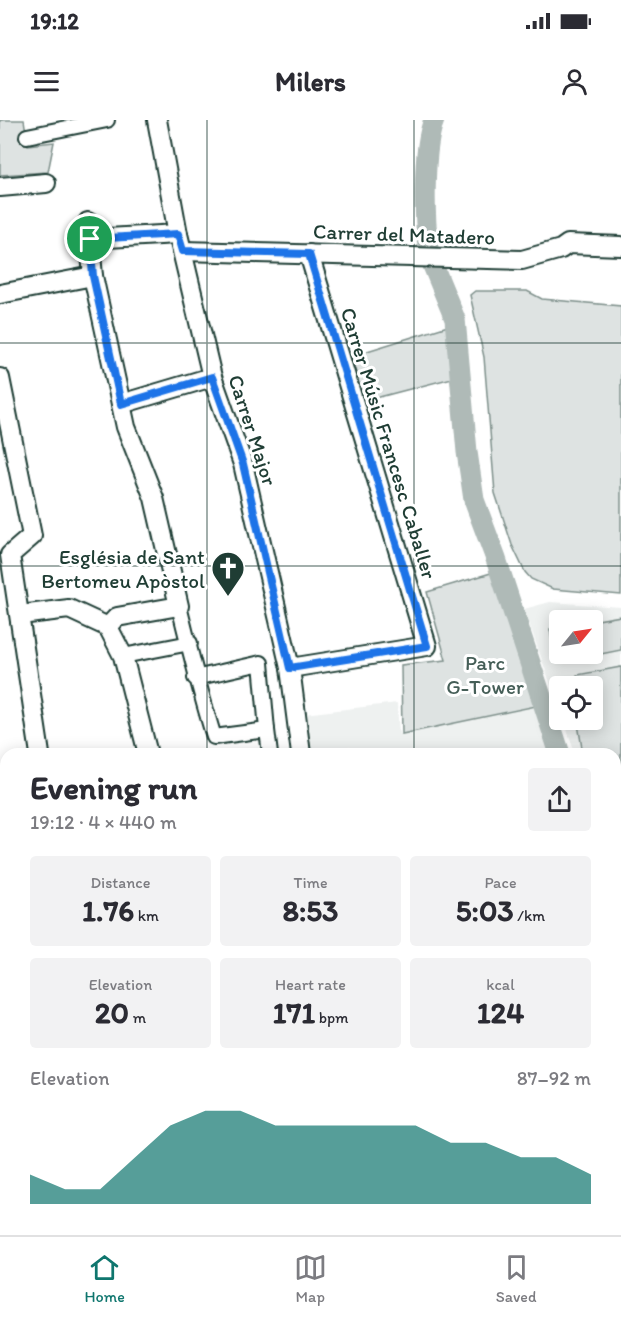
<!DOCTYPE html>
<meta charset="utf-8">
<style>
:root{--surface:#fff;--page:#f2f2f3;--text:#2b2b33;--muted:#7c7c81;--line:#e1e1e2;--accent:#0f766e}
body{margin:0;font-family:Itim,sans-serif;background:var(--page);color:var(--text);height:100vh;display:flex;flex-direction:column;font-size:22px;white-space:nowrap}
*{box-sizing:border-box;margin:0}
p{font-size:20px;color:var(--muted)}
.icon{flex:none;width:33px;height:33px;fill:none;stroke:currentColor;stroke-width:2;stroke-linecap:round;stroke-linejoin:round}
.map{position:relative;flex:1;overflow:hidden}
.drawer{position:absolute;left:0px;top:628px;width:621px;height:488px;display:flex;flex-direction:column;background:var(--surface);border-radius:18px 18px 0 0;box-shadow:0 3px 15px #0003}
.drawer>*{flex:none}
.needle{width:39px;rotate:60deg}
.controls{position:absolute;left:549px;top:490px;display:grid;gap:12px}
.controls a{display:grid;place-items:center;width:54px;height:54px;border-radius:6px;background:var(--surface);box-shadow:0 3px 15px #0003;font-size:30px}
.pin{position:absolute;display:grid;place-items:center;width:51px;height:51px;color:#fff;margin:-26px;border:3px solid #fff;border-radius:50%;box-shadow:0 2px 6px #0007}
.round{display:grid;place-items:center;flex:none;width:63px;height:63px;border-radius:6px;background:var(--page)}
.headline{display:flex;align-items:center;justify-content:space-between;height:102px;padding:0 30px}
h1{font-size:33px;font-weight:800;line-height:45px}
.figures{display:grid;grid-template-columns:repeat(3,1fr);gap:9px;height:102px;padding:6px 30px}
.figures div{display:grid;align-content:center;border-radius:6px;background:var(--page);text-align:center}
.figures b{font-size:30px;font-weight:800}
.figures small{font-size:16px;font-weight:400}
.figures p{font-size:16px}
.chart{height:168px;padding:12px 30px}
.chart p{display:flex;justify-content:space-between}
.chart svg{width:100%;height:108px;margin-top:6px;fill:var(--accent);opacity:.7}
.status{display:flex;justify-content:space-between;align-items:center;height:42px;padding:0 30px;background:var(--surface);direction:ltr}
.status svg{height:16px;fill:currentColor}
header{display:flex;justify-content:space-between;align-items:center;height:78px;padding:0 30px;background:var(--surface);font-size:27px;font-weight:800}
.dock{display:flex;justify-content:space-around;align-items:center;height:84px;border-top:2px solid var(--line);background:var(--surface);font-size:16px;color:var(--muted)}
.dock a{display:grid;justify-items:center;gap:3px}
.dock .on{color:var(--accent)}
.map>svg:first-child{display:block}
.built{fill:#eef1f0;fill-rule:evenodd}
.green{fill:#dee3e2;stroke:#7e908b;stroke-width:1.5}
.lines{fill:none;stroke-linecap:round;stroke-linejoin:round}
.canal{stroke:#afbab7;stroke-width:21}
.pedestrian-casing{stroke:#1f3d34;stroke-width:18}
.minor-casing{stroke:#1f3d34;stroke-width:22}
.pedestrian{stroke:#fff;stroke-width:14}
.minor{stroke:#fff;stroke-width:18}
.route-casing{stroke:#fff;stroke-width:12}
.route{stroke:#1a73e8;stroke-width:8}
.grid{fill:none;stroke:#1f3d34;stroke-width:1.5;stroke-opacity:0.55}
.labels{text-anchor:middle;dominant-baseline:central;stroke-width:6;stroke-linejoin:round;paint-order:stroke}
.street-label{font-size:21px;fill:#1f3d34;stroke:#fff}
.poi-label{font-size:21px;fill:#1f3d34;stroke:#fff;text-anchor:end}
.park-label{font-size:21px;fill:#455e57;stroke:#fff}
</style>
<div class="status"><b>19:12</b><svg viewBox="0 0 49 12"><path d="M0 12V9h3v3zM5 12V6h3v6zM10 12V3h3v9zM15 12V0h3v12zM26 1h20v11H26zM47 4h2v5h-2z"/></svg></div>
<header><svg class="icon" aria-label="menu" viewBox="0 0 24 24"><path d="M4 6h16M4 12h16M4 18h16"/></svg>Milers<svg class="icon" aria-label="person" viewBox="0 0 24 24"><circle cx="12" cy="8" r="4"/><path d="M4 21q1-7 8-7t8 7"/></svg></header>
<div class="map">
<svg width="621" height="1115" viewBox="0 0 621 1115">
<rect width="100%" height="100%" fill="#fff"/>
<filter id="ink" filterUnits="userSpaceOnUse"><feTurbulence type="fractalNoise" baseFrequency=".0167" numOctaves="2"/><feDisplacementMap in="SourceGraphic" scale="12" xChannelSelector="R" yChannelSelector="G"/><feConvolveMatrix kernelMatrix="1 2 1 2 8 2 1 2 1" color-interpolation-filters="sRGB"/></filter>
<g filter="url(#ink)">
<g class="built">
<path d="M550 482 621 487V720H615V634H575L564 600H592V567H560L559 588 524 489ZM560 501H592V534H560Z"/>
<path d="M397 583 399 614 539 586 552 634H352L350 627 308 632 304 594Z"/>
</g>
<g class="green">
<path d="M0 0H24L28 25 54 22 48 52 0 55Z"/>
<path d="M475 171H527L542 179 621 186V475L553 469 531 459 525 452 512 425 495 373 484 237 470 175Z"/>
<path d="M451 205 456 257 364 281 351 236Z"/>
<path d="M491 453 541 585 402 614 401 545 446 540 427 472Z"/>
<path d="M621 496V530L556 543 550 509 559 507 560 534H592V501Z"/>
<path d="M621 547V670L615 671V634H583L578 604 592 600V567H579L577 555Z"/>
<path d="M621 682V711L615 712V684Z"/>
<path d="M621 961V1026L615 1038V967Z"/>
<path d="M512 1110H578L576 1115H510Z"/>
</g>
<g class="lines">
<g class="canal">
<path d="M428 126C424 95 423 27 434 0"/>
<path d="M432 143 455 199 467 332 474 380 496 439 560 634"/>
<path d="M615 849 621 859"/>
<path d="M615 954 621 948"/>
<path d="M502 1115 503 1110"/>
</g>
<defs>
<g id="pedestrian">
<path d="M27 16 107 0"/>
<path d="M179 486C190 530 200 573 214 617L267 610 261 543 195 558"/>
<path d="M123 536 190 523"/>
<path d="M267 610 270 634"/>
<path d="M0 996H6"/>
</g>
<g id="minor">
<path d="M157 0 178 114 212 257 243 344 290 548 301 634"/>
<path d="M0 67 46 63"/>
<path d="M88 102 93 156 121 284 126 307 154 378 179 486 117 497 108 507"/>
<path d="M90 119 178 114"/>
<path d="M183 131 522 140 561 129 568 124 621 126"/>
<path d="M0 174 93 156"/>
<path d="M0 258 32 416 10 435 40 634"/>
<path d="M121 284 212 257"/>
<path d="M20 495 69 489 108 507"/>
<path d="M108 507 123 536 148 634"/>
<path d="M290 548 427 526 309 134"/>
<path d="M0 763 6 762"/>
<path d="M67 1110V1115"/>
<path d="M158 1115V1110"/>
<path d="M289 1115 290 1110"/>
</g>
</defs>
<use href="#pedestrian" class="pedestrian-casing"/>
<use href="#minor" class="minor-casing"/>
<use href="#pedestrian" class="pedestrian"/>
<use href="#minor" class="minor"/>
</g>
</g>
<g class="lines" filter="url(#ink)">
<defs>
<path id="route" d="M178 114 183 131 309 134 427 526 290 548 243 344 212 257 121 284 93 156 90 119Z"/>
</defs>
<use href="#route" class="route-casing"/>
<use href="#route" class="route"/>
</g>
<path class="grid" d="M207 0V634M414 0V634M0 223H621M0 446H621M0 669H6M615 669H621M0 892H6M615 892H621M207 1110V1115M414 1110V1115"/>
<defs>
<symbol id="church-pin" viewBox="-11 -11 22 30"><path d="M0 17L-7.5 6A9.5 9.5 0 1 1 7.5 6Z" fill="#1f3d34" stroke="#fff"/><path d="M-1.2-6h2.4v3.5h3.3v2.4h-3.3V6h-2.4V-.1h-3.3v-2.4h3.3Z" fill="#fff"/></symbol>
</defs>
<g fill-rule="evenodd">
<use href="#church-pin" x="209" y="429" width="38" height="52"/>
</g>
<g class="labels">
<g class="street-label">
<text transform="translate(404 114) rotate(2)">Carrer del Matadero</text>
<text transform="translate(253 310) rotate(72)">Carrer Major</text>
<text transform="translate(389 323) rotate(73)">Carrer Músic Francesc Caballer</text>
</g>
<g class="poi-label">
<text x="205" y="436">Església de Sant<tspan x="205" dy="24">Bertomeu Apòstol</tspan></text>
</g>
<g class="park-label">
<text x="485" y="542">Parc<tspan x="485" dy="24">G-Tower</tspan></text>
</g>
</g>
</svg>
<div class="controls">
<a><svg class="needle" viewBox="-14 -14 28 28"><path d="M0-13l5 13h-10z" fill="#e53935"/><path d="M0 13l5-13h-10z" fill="#7c7c81"/></svg></a>
<a><svg class="icon" aria-label="locate" viewBox="0 0 24 24"><circle cx="12" cy="12" r="6"/><path d="M12 2v4M12 18v4M2 12h4M18 12h4"/></svg></a>
</div>
<div class="pin" style="left:90px;top:119px;background:#1e9e55"><svg class="icon" aria-label="arrive" viewBox="0 0 24 24"><path d="M6 21V4h12l-3 4 3 4H6"/></svg></div>
<section class="drawer">
<div class="headline"><div><h1>Evening run</h1><p>19:12 · 4 × 440 m</p></div><a class="round"><svg class="icon" aria-label="share" viewBox="0 0 24 24"><path d="M12 15V3M7 8l5-5 5 5M5 13v7h14v-7"/></svg></a></div>
<div class="figures">
<div><p>Distance</p><b>1.76<small> km</small></b></div>
<div><p>Time</p><b>8:53</b></div>
<div><p>Pace</p><b>5:03<small> /km</small></b></div>
</div>
<div class="figures">
<div><p>Elevation</p><b>20<small> m</small></b></div>
<div><p>Heart rate</p><b>171<small> bpm</small></b></div>
<div><p>kcal</p><b>124</b></div>
</div>
<div class="chart"><p><span>Elevation</span>87–92 m</p>
<svg viewBox="0 0 160 44" preserveAspectRatio="none"><path d="M0 44V32L10 38L20 38L30 25L40 12L50 6L60 6L70 12L80 12L90 12L100 12L110 12L120 19L130 19L140 25L150 25L160 32V44z"/></svg>
</div>
</section>
</div>
<nav class="dock">
<a class="on"><svg class="icon" aria-label="home" viewBox="0 0 24 24"><path d="M3 11l9-7 9 7M6 9v11h12V9"/></svg>Home</a>
<a><svg class="icon" aria-label="map" viewBox="0 0 24 24"><path d="M3 6l6-2 6 2 6-2v14l-6 2-6-2-6 2zM9 4v14M15 6v14"/></svg>Map</a>
<a><svg class="icon" aria-label="saved" viewBox="0 0 24 24"><path d="M7 4h10v16l-5-4-5 4z"/></svg>Saved</a>
</nav>
